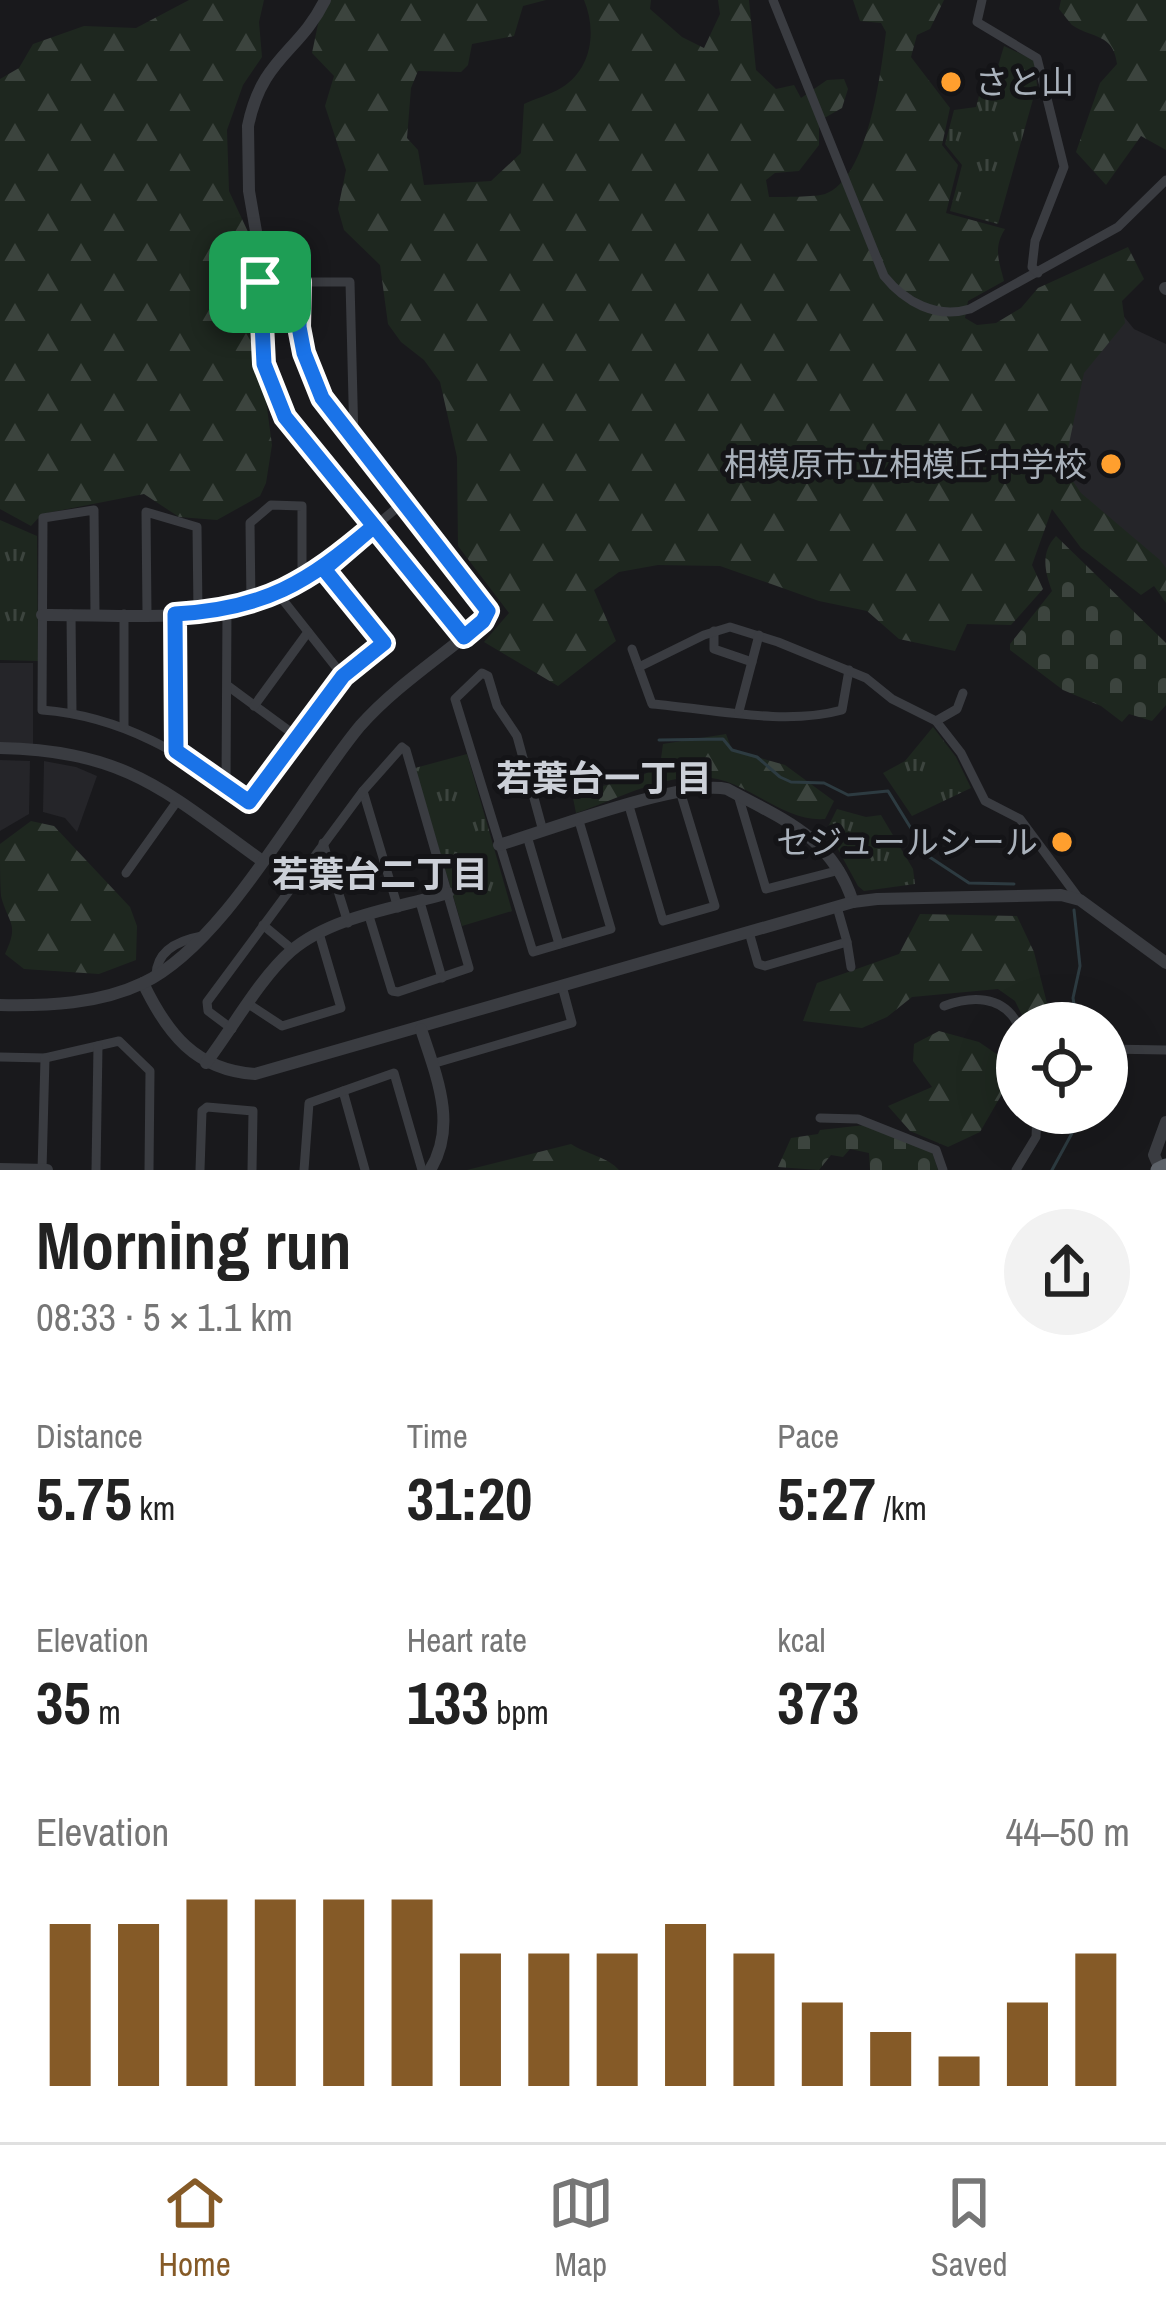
<!DOCTYPE html>
<meta charset="utf-8">
<style>
:root{--surface:#fff;--page:#f2f2f2;--text:#222;--muted:#767676;--line:#e0e0e0;--accent:#855a27}
body{margin:0;font-family:"Archivo Narrow","Noto Sans JP",sans-serif;background:var(--page);color:var(--text);height:100vh;display:flex;flex-direction:column;font-size:45px;white-space:nowrap}
*{box-sizing:border-box;margin:0}
p{font-size:39px;color:var(--muted)}
.icon{flex:none;width:66px;height:66px;fill:none;stroke:currentColor;stroke-width:2;stroke-linecap:round;stroke-linejoin:round}
.map{position:relative;height:1170px;overflow:hidden}
.panel{display:flex;flex-direction:column;background:var(--surface);flex:1}
.panel>*{flex:none}
.buttons{position:absolute;left:996px;top:1002px;display:grid;gap:24px}
.buttons a{display:grid;place-items:center;width:132px;height:132px;border-radius:50%;background:var(--surface);box-shadow:0 12px 48px #0002;font-size:60px}
.pin{position:absolute;display:grid;place-items:center;width:102px;height:102px;color:#fff;margin:-51px;border-radius:24px;box-shadow:0 6px 18px #0006}
.round{display:grid;place-items:center;flex:none;width:126px;height:126px;border-radius:63px;background:var(--page)}
.headline{display:flex;align-items:center;justify-content:space-between;height:204px;padding:0 36px}
h1{font-size:66px;font-weight:700;line-height:90px}
.stats{display:grid;grid-template-columns:repeat(3,1fr);gap:18px;height:204px;padding:12px 36px}
.stats div{display:grid;align-content:center}
.stats b{font-size:60px;font-weight:700}
.stats small{font-size:33px;font-weight:400}
.stats p{font-size:33px}
.chart{height:336px;padding:24px 36px}
.chart p{display:flex;justify-content:space-between}
.chart svg{width:100%;height:216px;margin-top:12px;stroke:var(--accent);stroke-width:6}
.tab-bar{display:flex;justify-content:space-around;align-items:center;height:168px;border-top:3px solid var(--line);background:var(--surface);font-size:33px;color:var(--muted)}
.tab-bar a{display:grid;justify-items:center;gap:6px}
.tab-bar .active{color:var(--accent)}
.map>svg:first-child{display:block}
.built{fill:#252529}
.forest{fill:url(#forest-firs)}
.cemetery{fill:url(#cemetery-stones)}
.park{fill:url(#park-tufts)}
.lines{fill:none;stroke-linecap:round;stroke-linejoin:round}
.stream{stroke:#2d3b41;stroke-width:3}
.minor{stroke:#3a3c41;stroke-width:9}
.tertiary{stroke:#3a3c41;stroke-width:12}
.trunk{stroke:#5d6269;stroke-width:15}
.route-casing{stroke:#fff;stroke-width:24}
.route{stroke:#1a73e8;stroke-width:15}
.poi-dot{fill:#ff9f2e;stroke:#141417;stroke-width:4.5}
.labels{text-anchor:middle;dominant-baseline:central;stroke-width:10;stroke-linejoin:round;paint-order:stroke}
.poi-label{font-size:33px;fill:#aab2bc;stroke:#141417;text-anchor:end}
.neighbourhood-label{font-size:36px;font-weight:bold;fill:#ccd0d8;stroke:#141417}
</style>
<div class="map">
<svg width="1166" height="1170" viewBox="0 0 1166 1170">
<defs>
<pattern id="forest-firs" width="22" height="20" patternUnits="userSpaceOnUse" patternTransform="scale(3)"><rect width="22" height="20" fill="#1e271f"/><path d="M5 1l3.5 6h-7zM16 11l3.5 6h-7z" fill="#3c443e"/></pattern>
<pattern id="cemetery-stones" width="16" height="16" patternUnits="userSpaceOnUse" patternTransform="scale(3)"><rect width="16" height="16" fill="#1e271f"/><path d="M2 7V4a2 2 0 0 1 4 0v3zM10 15v-3a2 2 0 0 1 4 0v3z" fill="#3c443e"/></pattern>
<pattern id="park-tufts" width="24" height="20" patternUnits="userSpaceOnUse" patternTransform="scale(3)"><rect width="24" height="20" fill="#1e271f"/><path d="M3 7l-1-3M5 7V3M7 7l1-3M15 17l-1-3M17 17v-4M19 17l1-3" fill="none" stroke="#3c443e"/></pattern>
</defs>
<rect width="100%" height="100%" fill="#19191c"/>
<g class="built">
<path d="M1121 313 1134 329 1166 344V580L1070 504 1056 447 1067 368Z"/>
<path d="M0 663H33V745L0 744Z"/>
<path d="M0 760 30 761 29 814 0 831Z"/>
<path d="M44 761 76 767 97 776 77 832 65 818 43 812Z"/>
</g>
<g class="forest">
<path d="M189 0H264L259 22 262 57 243 85 227 130 229 191 249 234 246 321 265 393 272 445 266 483 260 496 217 520 179 517 144 494 42 514 31 526 0 509V79L19 68 33 44 84 26 136 28Z"/>
<path d="M323 0H546L523 6 514 36 472 44 468 65 461 72 418 71 411 88 407 138 418 150 424 185 491 181 521 153 524 104C536 98 550 95 561 88 592 69 597 31 584 0H651L650 9 682 37 704 48 720 14 718 0H749L756 70 776 89 794 85 801 98 827 80 844 79 848 89 842 108 819 121V145L799 171 775 173 766 180 769 197C781 197 816 197 825 194 868 179 881 72 886 32L881 23 860 21 853 0H944L930 29 917 35 911 57 950 108 942 145 958 165 946 213 1005 229C993 248 999 261 1004 281L968 301 965 318 977 325 996 323 1021 308 1038 288 1128 247 1144 279 1122 301 1125 323 1084 373 1067 453 1068 474 1081 493 1160 560 1166 568V603L1154 586 1141 595 1081 548 1052 509 1032 565 1043 589 1011 625 967 624 955 651 899 639 867 611 819 601 720 566 658 565 619 572 594 590 616 641 558 686 484 642 509 613 458 546 457 457 440 382 424 360 401 342 388 324 380 265 344 230 338 209 346 170 325 106 334 76 312 53Z"/>
<path d="M1061 0H1166V150L1141 136 1106 185 1076 152 1100 83 1117 64C1113 33 1093 39 1072 25 1071 24 1060 10 1059 9Z"/>
<path d="M726 734 732 750 785 765 834 801 825 819C780 822 747 778 702 777 662 775 614 800 576 813L572 793 637 778 660 766 663 744Z"/>
<path d="M31 821 54 826 130 907 137 926 136 960 99 974 24 969 5 954C20 923 8 924 1 896 0 881 0 860 0 844Z"/>
<path d="M920 914 1017 916 1034 952 1052 1023H1026L1015 1001 998 989 912 997 887 1017 862 1028 803 1021 817 983 899 954Z"/>
<path d="M939 1031 979 1042 1017 1068 980 1132 948 1147 910 1131 888 1106 932 1087 913 1061 914 1044Z"/>
<path d="M571 1144C586 1154 608 1157 619 1170H467Z"/>
</g>
<g class="cemetery">
<path d="M1056 536 1166 643V705L1152 721 1129 714 1122 722 1101 706 1063 690 1010 650V644L1052 591C1045 572 1040 553 1056 536Z"/>
<path d="M865 1125 932 1152 938 1170H870L869 1153 850 1149 843 1157 831 1155 819 1170 778 1167 791 1138 818 1134 820 1130Z"/>
</g>
<g class="park">
<path d="M1004 46 1034 60 1037 85 998 224 950 211 962 165 945 144 954 110 976 107 986 70 998 66Z"/>
<path d="M0 520 37 536 38 661 0 660Z"/>
<path d="M933 727 956 757 971 788 912 816 883 773 905 761Z"/>
<path d="M467 754 512 911 462 926 415 768Z"/>
<path d="M837 809 866 817 881 815 913 869 915 884 864 891 858 886 827 829Z"/>
</g>
<g class="lines">
<g class="stream">
<path d="M659 740 723 739 732 750 757 757 780 777 791 782 824 783 848 795 888 791 928 856 969 883 1014 884"/>
<path d="M1074 910 1080 966 1073 998 1077 1023"/>
<path d="M1052 1170 1083 1113"/>
</g>
<g class="minor">
<path d="M773 0 884 276C905 302 936 319 970 309L1118 227 1166 180"/>
<path d="M982 0 977 22 1037 58 1064 167 1035 241 1032 267 1038 273"/>
<path d="M260 282H350L354 440"/>
<path d="M300 282C300 307 297 333 305 357 334 443 435 530 488 607L487 617 464 637"/>
<path d="M375 526 404 502"/>
<path d="M279 595 343 676"/>
<path d="M251 604 250 523 271 505 302 506V583"/>
<path d="M71 614 72 712"/>
<path d="M95 614 94 510 43 518 42 710C123 716 185 755 249 802L343 676 384 643 324 569"/>
<path d="M147 614 146 512 197 527 198 613"/>
<path d="M175 614 176 751"/>
<path d="M714 631V649L752 662"/>
<path d="M632 649 652 704C712 709 785 726 842 710L849 670"/>
<path d="M639 667 704 635 730 627 778 642 866 678 892 699 936 721 961 753 985 801 1020 819 1080 900"/>
<path d="M228 686 296 736"/>
<path d="M254 706 308 632"/>
<path d="M739 711 759 635"/>
<path d="M936 721 957 709 963 693"/>
<path d="M124 726V614"/>
<path d="M226 785 227 610"/>
<path d="M363 791 398 908"/>
<path d="M738 795 766 889 840 870"/>
<path d="M629 806 663 921 715 906 680 791"/>
<path d="M543 831 517 736 497 706 488 676 482 673 455 699 533 952 611 929 579 821"/>
<path d="M527 836 559 944"/>
<path d="M323 843 348 923"/>
<path d="M126 873 178 800"/>
<path d="M420 902 442 978"/>
<path d="M263 925 293 950"/>
<path d="M749 932 758 964 765 966 847 942 837 907"/>
<path d="M847 942 851 967"/>
<path d="M156 975C157 950 180 940 202 936"/>
<path d="M250 1005 282 1026 341 1008 319 933"/>
<path d="M944 1006C971 996 1002 995 1017 1023"/>
<path d="M232 1029 208 1011 207 1002 363 791 402 747 406 750 469 968 398 992 392 991 369 916"/>
<path d="M1107 1049 1166 1050"/>
<path d="M0 1057 45 1058 119 1041 150 1071 149 1170"/>
<path d="M432 1064 572 1023 562 986"/>
<path d="M343 1091 365 1170"/>
<path d="M820 1118 858 1119 936 1150 943 1170"/>
<path d="M42 1170 45 1058"/>
<path d="M96 1170 98 1046"/>
<path d="M200 1170 202 1111 207 1107 253 1111 252 1170"/>
<path d="M304 1170 309 1103 394 1073 422 1170"/>
<path d="M1016 1170 1036 1137 1037 1113"/>
</g>
<g class="tertiary">
<path d="M1165 288 1166 289"/>
<path d="M42 615C127 614 223 627 300 584 328 569 351 546 375 526"/>
<path d="M0 748C126 751 164 790 261 860"/>
<path d="M499 845C549 830 683 779 727 789 784 820 832 837 853 902"/>
<path d="M143 983C167 1033 195 1070 255 1074L853 902 877 899 1061 895 1080 900 1166 963"/>
<path d="M0 1005C48 1006 99 1004 143 983 226 943 300 798 360 726 390 692 429 665 464 637L294 431 276 396 264 364 260 338 258 243 249 191 248 126C262 57 299 53 325 0"/>
<path d="M421 1029C436 1075 458 1125 430 1170"/>
<path d="M206 1063C232 1029 260 978 291 951 332 916 398 908 448 893"/>
<path d="M0 1169 47 1170"/>
<path d="M1160 1169 1154 1155 1166 1122"/>
</g>
<path class="trunk" d="M1158 1170 1166 1166"/>
</g>
<g class="lines">
<defs>
<path id="route" d="M260 282 264 364 285 417 374 526C307 583 265 609 175 614L176 751 249 802 343 676 384 643 324 569 374 526 464 637 483 621 488 611 322 398 304 353 299 327 300 282H260"/>
</defs>
<use href="#route" class="route-casing"/>
<use href="#route" class="route"/>
</g>
<g class="poi-dot">
<circle cx="951" cy="82" r="12"/>
<circle cx="1111" cy="464" r="12"/>
<circle cx="1062" cy="842" r="12"/>
</g>
<g class="labels">
<g class="poi-label">
<text x="975" y="82" text-anchor="start">さと山</text>
<text x="1087" y="464">相模原市立相模丘中学校</text>
<text x="1038" y="842">セジュールシール</text>
</g>
<g class="neighbourhood-label">
<text x="604" y="778">若葉台一丁目</text>
<text x="380" y="874">若葉台二丁目</text>
</g>
</g>
</svg>
<div class="buttons">
<a><svg class="icon" aria-label="locate" viewBox="0 0 24 24"><circle cx="12" cy="12" r="6"/><path d="M12 2v4M12 18v4M2 12h4M18 12h4"/></svg></a>
</div>
<div class="pin" style="left:260px;top:282px;background:#1e9e55"><svg class="icon" aria-label="arrive" viewBox="0 0 24 24"><path d="M6 21V4h12l-3 4 3 4H6"/></svg></div>
</div>
<section class="panel">
<div class="headline"><div><h1>Morning run</h1><p>08:33 · 5 × 1.1 km</p></div><a class="round"><svg class="icon" aria-label="share" viewBox="0 0 24 24"><path d="M12 15V3M7 8l5-5 5 5M5 13v7h14v-7"/></svg></a></div>
<div class="stats">
<div><p>Distance</p><b>5.75<small> km</small></b></div>
<div><p>Time</p><b>31:20</b></div>
<div><p>Pace</p><b>5:27<small> /km</small></b></div>
</div>
<div class="stats">
<div><p>Elevation</p><b>35<small> m</small></b></div>
<div><p>Heart rate</p><b>133<small> bpm</small></b></div>
<div><p>kcal</p><b>373</b></div>
</div>
<div class="chart"><p><span>Elevation</span>44–50 m</p>
<svg viewBox="0 0 160 44" preserveAspectRatio="none"><path d="M5 44V11M15 44V11M25 44V6M35 44V6M45 44V6M55 44V6M65 44V17M75 44V17M85 44V17M95 44V11M105 44V17M115 44V27M125 44V33M135 44V38M145 44V27M155 44V17"/></svg>
</div>
</section>
<nav class="tab-bar">
<a class="active"><svg class="icon" aria-label="home" viewBox="0 0 24 24"><path d="M3 11l9-7 9 7M6 9v11h12V9"/></svg>Home</a>
<a><svg class="icon" aria-label="map" viewBox="0 0 24 24"><path d="M3 6l6-2 6 2 6-2v14l-6 2-6-2-6 2zM9 4v14M15 6v14"/></svg>Map</a>
<a><svg class="icon" aria-label="saved" viewBox="0 0 24 24"><path d="M7 4h10v16l-5-4-5 4z"/></svg>Saved</a>
</nav>
